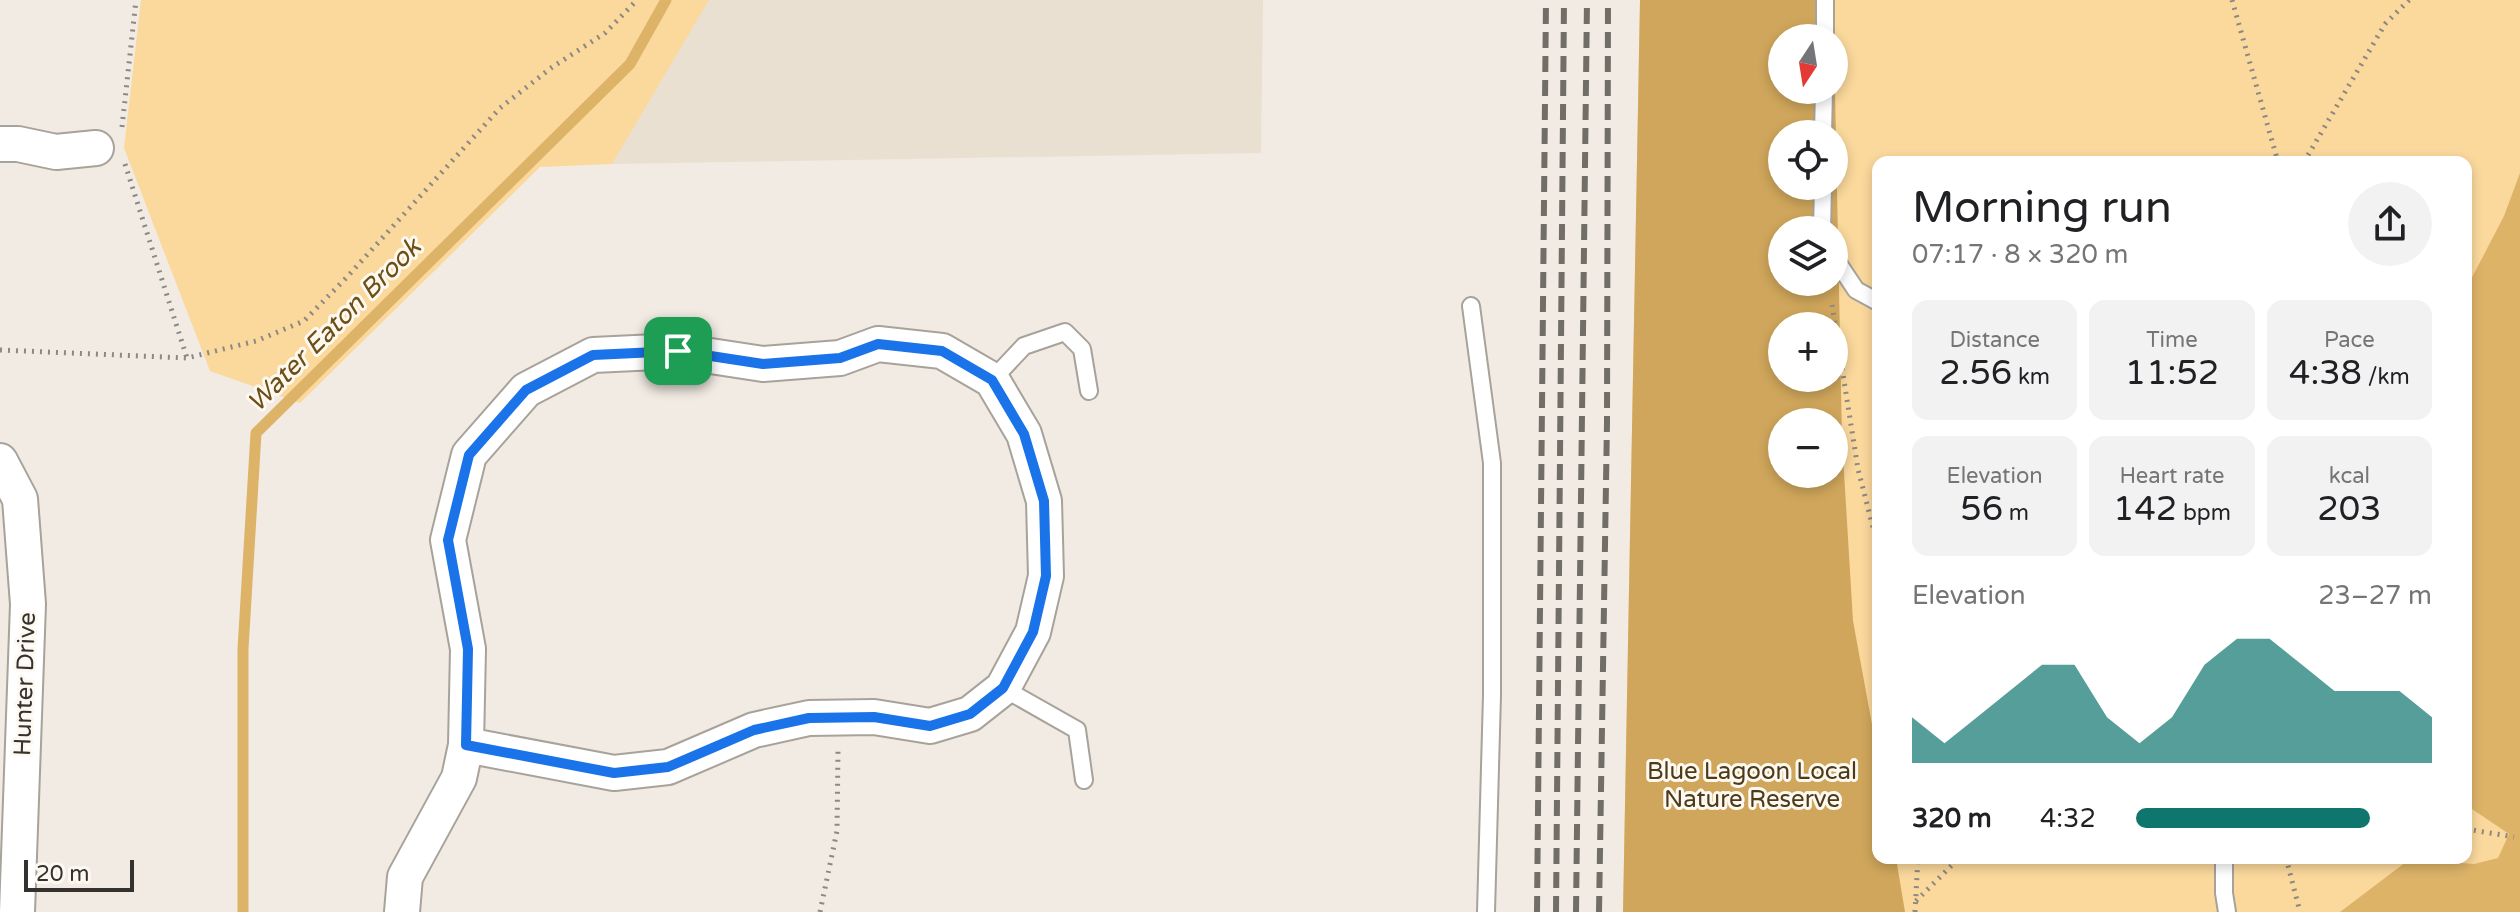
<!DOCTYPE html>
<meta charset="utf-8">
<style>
:root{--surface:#fff;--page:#f2f2f2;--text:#202124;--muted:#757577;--accent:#0f766e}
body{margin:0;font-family:"Varela Round",sans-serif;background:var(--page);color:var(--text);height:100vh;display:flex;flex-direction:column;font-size:30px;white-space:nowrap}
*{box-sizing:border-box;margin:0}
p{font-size:26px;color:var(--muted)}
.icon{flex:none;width:44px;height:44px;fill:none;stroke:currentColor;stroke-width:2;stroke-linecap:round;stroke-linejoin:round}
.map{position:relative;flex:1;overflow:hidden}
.panel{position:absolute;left:1872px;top:156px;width:600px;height:708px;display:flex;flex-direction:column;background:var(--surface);border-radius:16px;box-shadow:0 4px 12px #0003}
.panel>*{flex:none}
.needle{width:52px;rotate:192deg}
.fabs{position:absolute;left:1768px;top:24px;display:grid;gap:16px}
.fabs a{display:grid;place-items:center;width:80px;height:80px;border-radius:50%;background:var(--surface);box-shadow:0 4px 12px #0003;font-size:40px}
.scale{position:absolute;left:24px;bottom:20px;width:110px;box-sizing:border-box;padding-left:8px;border:4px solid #34322e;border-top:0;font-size:22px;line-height:28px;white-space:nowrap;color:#34322e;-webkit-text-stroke:6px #fef9f0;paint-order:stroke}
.pin{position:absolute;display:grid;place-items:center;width:68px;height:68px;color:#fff;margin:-34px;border-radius:16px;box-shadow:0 4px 12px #0006}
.round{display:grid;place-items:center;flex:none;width:84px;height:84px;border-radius:42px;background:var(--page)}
.headline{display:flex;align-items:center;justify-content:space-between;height:136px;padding:0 40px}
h1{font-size:44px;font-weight:600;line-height:60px}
.metrics{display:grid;grid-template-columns:repeat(3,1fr);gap:12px;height:136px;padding:8px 40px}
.metrics div{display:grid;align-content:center;border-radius:16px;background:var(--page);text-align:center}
.metrics b{font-size:34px;font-weight:600}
.metrics small{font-size:22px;font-weight:400}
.metrics p{font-size:22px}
.chart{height:224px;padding:16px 40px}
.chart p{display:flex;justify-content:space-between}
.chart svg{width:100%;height:144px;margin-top:8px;fill:var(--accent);opacity:.7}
ul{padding:0 40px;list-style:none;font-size:26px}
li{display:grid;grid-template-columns:128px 96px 1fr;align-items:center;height:60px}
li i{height:20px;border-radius:10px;background:var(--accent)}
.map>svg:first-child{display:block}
.built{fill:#e9e0d1}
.green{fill:#fbd89c;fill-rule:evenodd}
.forest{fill:#cfa65b;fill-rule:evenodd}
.water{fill:#ddb368}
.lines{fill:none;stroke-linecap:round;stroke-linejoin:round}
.stream{stroke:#ddb368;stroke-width:11}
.lane-casing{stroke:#a7a29a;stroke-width:20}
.street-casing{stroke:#a7a29a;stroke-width:38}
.path{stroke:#8c8883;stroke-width:5;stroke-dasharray:2 6;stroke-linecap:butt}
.lane{stroke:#fff;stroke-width:16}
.street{stroke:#fff;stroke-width:34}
.rail{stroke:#716e68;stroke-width:6;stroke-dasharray:16 8;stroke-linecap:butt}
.route-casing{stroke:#fff;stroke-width:16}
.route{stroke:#1a73e8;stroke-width:10}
.labels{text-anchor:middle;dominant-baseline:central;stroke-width:6;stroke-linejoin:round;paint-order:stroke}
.street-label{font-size:24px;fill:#34322e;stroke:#fef9f0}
.park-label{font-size:24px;fill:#4c3a19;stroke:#fef9f0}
.water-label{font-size:26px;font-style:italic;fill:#6c4f16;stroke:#fef9f0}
</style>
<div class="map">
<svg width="2520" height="912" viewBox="0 0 2520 912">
<rect width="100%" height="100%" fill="#f1ebe3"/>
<path class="built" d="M696 0H1263L1261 153 612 164Z"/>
<g class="green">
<path d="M141 0H709L612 164 540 167 300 403 210 371 124 148Z"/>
<path d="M1640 0H2520V912H1623ZM1782 38H1834V90H1782ZM1782 134H1834V186H1782ZM1878 162H2466V858H1878ZM1782 230H1834V282H1782ZM1782 326H1834V378H1782ZM1782 422H1834V474H1782Z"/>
</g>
<path class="forest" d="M1640 0H1833L1834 38H1782V90H1834V40L1842 439 1853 621 1878 757V858H1896L1905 912H1623ZM1782 134H1834V186H1782ZM1782 230H1834V282H1782ZM1782 326H1834V378H1782ZM1782 422H1834V474H1782Z"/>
<path class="water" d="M2520 173V912H2340L2410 859 2474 864 2498 858 2509 834 2466 805V289L2504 216Z"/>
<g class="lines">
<path class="stream" d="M243 912V649L256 433 630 64 666 0"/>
<defs>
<g id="lane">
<path d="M1825 38V0"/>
<path d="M1823 134 1824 90"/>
<path d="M1822 230 1823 186"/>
<path d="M1834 257 1856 290 1878 302"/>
<path d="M1471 306 1492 463V695L1486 912"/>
<path d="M992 380 1024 346 1065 332 1082 349 1089 391"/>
<path d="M1003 688 1077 730 1084 780"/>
<path d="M2224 858V893L2227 912"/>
</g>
<g id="street">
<path d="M0 144H18L56 152 96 148"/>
<path d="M0 461 20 499 28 604 17 912"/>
<path d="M402 912 405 877 459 778 466 745 468 649 448 540 469 455 526 390 593 355 678 351 763 364 840 358 878 344 942 351 992 380 1024 434 1044 501 1046 576 1033 632 1003 688 970 714 930 726 874 717 809 718 754 730 668 767 614 773 466 745"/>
</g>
</defs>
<use href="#lane" class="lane-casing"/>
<use href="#street" class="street-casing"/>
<g class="path">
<path d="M2232 0 2278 162"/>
<path d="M122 127 136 0"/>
<path d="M2304 162 2385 24 2409 0"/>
<path d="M125 164 187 358"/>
<path d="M1832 305 1858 469 1878 547"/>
<path d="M0 350 187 358 256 341 304 321 347 277 500 108 551 68 605 33 637 0"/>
<path d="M2466 829 2514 837"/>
<path d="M2286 858 2300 912"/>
<path d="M1916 901 1959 858"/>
<path d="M820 912 837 831 838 751"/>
<path d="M1915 912 1918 858"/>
</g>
<use href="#lane" class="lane"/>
<use href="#street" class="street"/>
<g class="rail">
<path d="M1537 912 1546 0"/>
<path d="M1556 912 1564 0"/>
<path d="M1576 912 1587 0"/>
<path d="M1599 912 1607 422 1608 0"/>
</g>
</g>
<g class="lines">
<defs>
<path id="route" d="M878 344 942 351 992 380 1024 434 1044 501 1046 576 1033 632 1003 688 970 714 930 726 874 717 809 718 754 730 668 767 614 773 466 745 468 649 448 540 469 455 526 390 593 355 678 351 763 364 840 358Z"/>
</defs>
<use href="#route" class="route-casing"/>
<use href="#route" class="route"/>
</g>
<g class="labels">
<g class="street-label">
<text transform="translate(25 684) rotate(-88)">Hunter Drive</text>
</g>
<g class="park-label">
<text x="1752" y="771">Blue Lagoon Local<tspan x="1752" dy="28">Nature Reserve</tspan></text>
</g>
<g class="water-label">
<text transform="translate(334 325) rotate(-45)">Water Eaton Brook</text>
</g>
</g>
</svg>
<div class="fabs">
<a><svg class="needle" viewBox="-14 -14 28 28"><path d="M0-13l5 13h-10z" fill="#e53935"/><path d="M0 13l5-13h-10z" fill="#757577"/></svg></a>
<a><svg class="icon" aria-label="locate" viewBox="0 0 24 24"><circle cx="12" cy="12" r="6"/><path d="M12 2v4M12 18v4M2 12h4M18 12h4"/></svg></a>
<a><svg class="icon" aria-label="layers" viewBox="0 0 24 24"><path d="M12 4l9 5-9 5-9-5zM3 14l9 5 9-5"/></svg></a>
<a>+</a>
<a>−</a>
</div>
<div class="scale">20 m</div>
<div class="pin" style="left:678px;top:351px;background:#1e9e55"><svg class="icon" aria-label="arrive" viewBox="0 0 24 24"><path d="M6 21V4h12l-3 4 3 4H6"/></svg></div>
<section class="panel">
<div class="headline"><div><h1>Morning run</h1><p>07:17 · 8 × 320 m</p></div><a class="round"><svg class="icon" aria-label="share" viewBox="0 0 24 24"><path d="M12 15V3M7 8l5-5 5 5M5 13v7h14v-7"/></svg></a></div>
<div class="metrics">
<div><p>Distance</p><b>2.56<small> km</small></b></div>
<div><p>Time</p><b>11:52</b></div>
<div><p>Pace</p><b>4:38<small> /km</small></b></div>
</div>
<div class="metrics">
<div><p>Elevation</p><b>56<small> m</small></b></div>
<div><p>Heart rate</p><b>142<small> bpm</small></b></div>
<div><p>kcal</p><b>203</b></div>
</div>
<div class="chart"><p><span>Elevation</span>23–27 m</p>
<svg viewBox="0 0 160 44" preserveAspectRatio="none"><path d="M0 44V30L10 38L20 30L30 22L40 14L50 14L60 30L70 38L80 30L90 14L100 6L110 6L120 14L130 22L140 22L150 22L160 30V44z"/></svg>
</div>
<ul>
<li><b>320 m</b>4:32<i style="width:79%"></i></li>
</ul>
</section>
</div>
